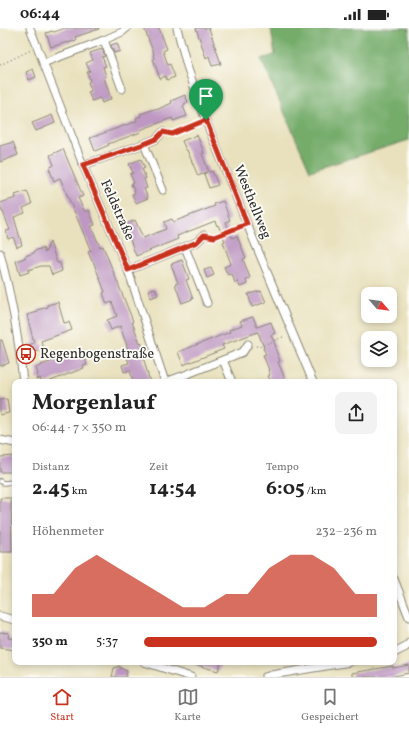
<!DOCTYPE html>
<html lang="de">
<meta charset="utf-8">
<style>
:root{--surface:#fff;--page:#f2f2f2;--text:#222;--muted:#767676;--line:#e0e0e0;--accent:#c8321e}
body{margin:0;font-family:Vollkorn,serif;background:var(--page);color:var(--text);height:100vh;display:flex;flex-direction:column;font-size:15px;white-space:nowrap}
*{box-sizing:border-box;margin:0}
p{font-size:13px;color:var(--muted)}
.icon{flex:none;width:22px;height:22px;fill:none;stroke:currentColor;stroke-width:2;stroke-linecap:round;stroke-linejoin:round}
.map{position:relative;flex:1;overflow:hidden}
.sheet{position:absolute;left:12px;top:351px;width:385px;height:286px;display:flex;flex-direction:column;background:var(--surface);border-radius:8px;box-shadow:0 2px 6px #0003}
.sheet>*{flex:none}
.needle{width:26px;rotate:118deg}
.controls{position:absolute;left:361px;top:259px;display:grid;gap:8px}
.controls a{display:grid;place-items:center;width:36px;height:36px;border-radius:8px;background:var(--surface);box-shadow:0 2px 6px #0003;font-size:20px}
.pin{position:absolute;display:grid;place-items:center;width:34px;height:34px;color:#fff;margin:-41px -17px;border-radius:50% 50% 50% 0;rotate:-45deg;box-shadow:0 0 4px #0007}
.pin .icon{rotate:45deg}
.round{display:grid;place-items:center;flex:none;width:42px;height:42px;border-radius:8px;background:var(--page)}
.headline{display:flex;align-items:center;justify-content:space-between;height:68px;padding:0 20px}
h1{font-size:22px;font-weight:700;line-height:30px}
.figures{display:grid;grid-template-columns:repeat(3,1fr);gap:6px;height:68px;padding:4px 20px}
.figures div{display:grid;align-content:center}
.figures b{font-size:20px;font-weight:700}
.figures small{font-size:11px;font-weight:400}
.figures p{font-size:11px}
.chart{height:112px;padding:8px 20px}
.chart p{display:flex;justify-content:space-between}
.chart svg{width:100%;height:72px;margin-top:4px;fill:var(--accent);opacity:.7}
ul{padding:0 20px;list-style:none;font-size:13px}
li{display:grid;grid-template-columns:64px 48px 1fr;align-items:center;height:30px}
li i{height:10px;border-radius:5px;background:var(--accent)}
.status{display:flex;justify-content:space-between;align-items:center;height:28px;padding:0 20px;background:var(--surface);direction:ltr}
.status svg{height:11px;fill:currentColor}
.tabs{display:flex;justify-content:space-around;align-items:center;height:56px;border-top:1px solid var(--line);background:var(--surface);font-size:11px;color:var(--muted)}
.tabs a{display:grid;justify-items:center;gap:2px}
.tabs .selected{color:var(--accent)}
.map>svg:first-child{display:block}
.forest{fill:#74ac6a;stroke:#506c4a}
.building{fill:#be98c2}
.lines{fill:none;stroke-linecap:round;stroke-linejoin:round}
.service-casing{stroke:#8a8674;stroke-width:5.5}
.minor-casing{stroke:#8a8674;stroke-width:9}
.path{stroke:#8a8674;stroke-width:1.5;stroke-dasharray:1 3;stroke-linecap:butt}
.service{stroke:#fff;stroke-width:3.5}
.minor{stroke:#fff;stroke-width:7}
.route-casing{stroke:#fff;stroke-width:8}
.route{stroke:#c8321e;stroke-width:5}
.labels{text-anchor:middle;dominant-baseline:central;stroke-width:3.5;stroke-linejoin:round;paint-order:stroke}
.street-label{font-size:14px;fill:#2b2b2b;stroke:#fdfcf7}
.poi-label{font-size:14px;fill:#2b2b2b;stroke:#fdfcf7;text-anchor:start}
</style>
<div class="status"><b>06:44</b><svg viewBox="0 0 49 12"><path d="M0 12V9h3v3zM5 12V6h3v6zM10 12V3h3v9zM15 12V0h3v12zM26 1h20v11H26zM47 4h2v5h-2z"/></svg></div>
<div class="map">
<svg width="409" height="649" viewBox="0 0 409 649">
<rect width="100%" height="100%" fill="#fdfcf7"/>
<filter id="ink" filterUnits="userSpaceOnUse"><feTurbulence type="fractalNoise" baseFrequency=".025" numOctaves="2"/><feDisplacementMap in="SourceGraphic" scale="8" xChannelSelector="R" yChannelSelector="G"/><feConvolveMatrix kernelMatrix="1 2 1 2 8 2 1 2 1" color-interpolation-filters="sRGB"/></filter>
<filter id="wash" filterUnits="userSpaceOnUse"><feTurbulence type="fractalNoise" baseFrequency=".012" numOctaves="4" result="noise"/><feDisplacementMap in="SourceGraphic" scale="16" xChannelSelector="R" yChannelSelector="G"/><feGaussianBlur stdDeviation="0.9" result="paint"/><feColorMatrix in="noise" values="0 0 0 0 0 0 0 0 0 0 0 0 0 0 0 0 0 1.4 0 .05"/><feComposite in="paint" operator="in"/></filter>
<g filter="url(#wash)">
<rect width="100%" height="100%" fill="#e9e1be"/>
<path class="forest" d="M271 0H409V112L310 143 261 31 275 27Z"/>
<g id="blocks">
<g class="building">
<path d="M65 0H99V1L75 9 76 12 68 15V14L51 19 46 5 52 3 54 4Z"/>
<path d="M144 0H159L167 21 163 23 168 37 170 36 175 49 167 52 165 48 160 51 153 31H154L153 27 154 26Z"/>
<path d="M196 0H209L221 36 212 38 209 28 206 30Z"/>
<path d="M117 15 120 23 114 25 111 17Z"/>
<path d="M102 21 105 28 102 29 106 38 103 39 106 48 104 49 111 71 102 75 100 70 92 73 88 64 91 63 88 54 90 53 87 44 90 43 86 35 93 32 90 25Z"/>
<path d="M33 41 36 49 29 52 26 44Z"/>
<path d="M185 67 188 74 184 76 185 77 183 78 187 88 173 93 172 90 140 102 141 104 108 116 109 117 95 123 90 110 137 93 136 90 141 88 140 86 155 81 156 82 172 75 171 73Z"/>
<path d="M52 87 55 95 36 103 32 95Z"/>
<path d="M197 107 204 125 202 126 209 144 212 143 218 157 209 160 204 146 207 144 198 148 187 122H186L182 113Z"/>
<path d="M13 114 18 127 0 134V118Z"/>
<path d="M63 121 83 168 78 170 85 184 89 182 95 197 91 198 100 219 103 218 133 293 132 294 140 315 141 314 145 324 142 325 150 354H133L130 342 124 344 122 337 129 335 124 322 128 321 120 298 111 302 107 292 117 288 112 274 107 276 103 265 105 264 93 233H92L88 224 91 223 60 150 54 153 49 140 54 137 50 127Z"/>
<path d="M141 131 145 140 142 141 146 150 144 151 147 160 144 161 148 170 136 175 132 166 135 165 131 156 134 155 130 146 133 145 129 136Z"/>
<path d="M27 163 32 176 23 180 25 185 14 189 22 217 17 219 13 209 8 211 6 203 10 202 3 184H2L0 175 16 170 15 167Z"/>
<path d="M223 173 230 192 226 194 232 210 237 208 246 230 243 231 250 250 246 252 247 256 240 259 238 254 235 255 232 246 228 247 224 239 231 236 223 214 225 213 218 197 217 198 215 193 177 208 178 211 136 228 129 209 127 210 122 198 135 192 143 210 166 201 164 194 172 191 173 194 215 178 214 176Z"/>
<path d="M50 214 57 235H60L62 243 52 247 49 238H41L28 242 29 244 20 247 16 233 25 230V228L34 225V223L43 220 45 225Z"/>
<path d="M182 232 189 251 186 252 193 271 182 275 175 256 178 255 171 236Z"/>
<path d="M211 240 214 247 207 250 204 242Z"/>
<path d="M155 260 158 267 151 270 148 262Z"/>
<path d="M261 263 266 274 252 279 248 266Z"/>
<path d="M58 274 64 295 69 294 72 302 41 313 44 321 32 325 29 317 34 315 27 287 38 284 37 282 48 279 47 277Z"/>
<path d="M253 289 257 299 271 294 275 305 271 307 276 319 275 320 280 333 278 334 285 351 278 354H271L268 348 270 347 268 342H269L263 327 266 326 263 320H264L258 304 222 317 224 321 183 337 178 324 230 304 229 302 242 297 240 293Z"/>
<path d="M0 312H2L9 335 0 338Z"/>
<path d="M83 322 87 337 83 338 84 340 48 354H41L40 350 36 352 38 346 36 340 40 338 41 337 59 331V330L73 324Z"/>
<path d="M7 371 9 385 0 387V372Z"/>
<path d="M15 428V444H0V429Z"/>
<path d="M0 470H11L12 524H0Z"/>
<path d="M0 604 9 605 8 610 15 611V622L0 620Z"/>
<path d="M193 634H221L218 643 193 636Z"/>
<path d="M409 637V645L394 648V649H352V645L393 638V640Z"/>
<path d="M119 638 122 641 127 643 126 649H112L114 640Z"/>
</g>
</g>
</g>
<g filter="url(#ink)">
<use href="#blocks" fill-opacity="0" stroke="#8a8674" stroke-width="1"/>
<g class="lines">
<defs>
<path id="service" d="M0 453 3 455 15 454"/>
<g id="minor">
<path d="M30 0 83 137 128 242 165 354"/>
<path d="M177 0 187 38 206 93 247 196 313 354"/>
<path d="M104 12 122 61"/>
<path d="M43 35 104 12 122 4 127 0"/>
<path d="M144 116 163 162"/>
<path d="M83 137 144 116 156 111 163 104"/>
<path d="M185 219 207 275"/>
<path d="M0 225C11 267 19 311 23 354"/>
<path d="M128 242 197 214 204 207"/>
<path d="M223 332 232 354"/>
<path d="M165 354 185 347 243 324 248 316"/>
<path d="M0 412 15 415"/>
<path d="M394 551 409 589"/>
<path d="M0 588 15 592"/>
<path d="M394 625 406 619 409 615"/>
<path d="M144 634 191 649"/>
<path d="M265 649 271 647 350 634"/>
</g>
</defs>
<use href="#service" class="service-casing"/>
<use href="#minor" class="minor-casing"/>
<g class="path">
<path d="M0 37 31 22"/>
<path d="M171 106H172L199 95"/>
<path d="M212 208 214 209 240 198"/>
<path d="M256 318 259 319 285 308"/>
</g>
<use href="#service" class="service"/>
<use href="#minor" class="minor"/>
</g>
</g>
<g class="lines" filter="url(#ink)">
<defs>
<path id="route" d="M206 92 247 196 214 209 204 207 197 214 128 242 83 137 144 116 156 111 163 104 172 106Z"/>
</defs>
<use href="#route" class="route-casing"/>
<use href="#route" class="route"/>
</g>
<defs>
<symbol id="bus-ring" viewBox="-11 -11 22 22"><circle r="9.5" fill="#fdfcf7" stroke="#c8321e" stroke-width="1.5"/><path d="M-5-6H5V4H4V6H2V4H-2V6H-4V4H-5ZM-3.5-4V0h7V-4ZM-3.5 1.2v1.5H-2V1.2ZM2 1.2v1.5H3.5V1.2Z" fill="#c8321e"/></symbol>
</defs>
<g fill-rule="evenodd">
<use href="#bus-ring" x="15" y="315" width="22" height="22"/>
</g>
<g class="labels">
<g class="street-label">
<text transform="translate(252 174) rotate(68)">Westhellweg</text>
<text transform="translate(117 182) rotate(66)">Feldstraße</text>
</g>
<g class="poi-label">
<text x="40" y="326">Regenbogenstraße</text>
</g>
</g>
</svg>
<div class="controls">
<a><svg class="needle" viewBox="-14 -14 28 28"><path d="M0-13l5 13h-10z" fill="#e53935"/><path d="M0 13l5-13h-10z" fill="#767676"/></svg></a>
<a><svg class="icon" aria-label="layers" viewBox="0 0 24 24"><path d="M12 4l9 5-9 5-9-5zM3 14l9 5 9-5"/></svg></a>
</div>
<div class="pin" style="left:206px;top:92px;background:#1e9e55"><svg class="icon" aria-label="arrive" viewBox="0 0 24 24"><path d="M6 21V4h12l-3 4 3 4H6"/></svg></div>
<section class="sheet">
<div class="headline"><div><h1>Morgenlauf</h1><p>06:44 · 7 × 350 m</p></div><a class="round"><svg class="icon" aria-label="share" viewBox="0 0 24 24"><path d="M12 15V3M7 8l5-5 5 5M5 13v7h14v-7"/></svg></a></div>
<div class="figures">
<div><p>Distanz</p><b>2.45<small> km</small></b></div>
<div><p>Zeit</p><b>14:54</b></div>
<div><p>Tempo</p><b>6:05<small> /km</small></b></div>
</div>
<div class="chart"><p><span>Höhenmeter</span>232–236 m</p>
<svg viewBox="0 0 160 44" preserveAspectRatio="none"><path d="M0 44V30L10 30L20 14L30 6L40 14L50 22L60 30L70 38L80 38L90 30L100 30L110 14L120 6L130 6L140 14L150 30L160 30V44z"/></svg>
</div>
<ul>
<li><b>350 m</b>5:37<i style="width:100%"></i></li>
</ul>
</section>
</div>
<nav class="tabs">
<a class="selected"><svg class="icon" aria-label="home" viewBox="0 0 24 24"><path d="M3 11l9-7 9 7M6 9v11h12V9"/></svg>Start</a>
<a><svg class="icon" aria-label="map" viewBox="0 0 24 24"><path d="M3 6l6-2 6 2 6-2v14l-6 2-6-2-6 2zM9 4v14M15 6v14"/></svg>Karte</a>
<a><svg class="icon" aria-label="saved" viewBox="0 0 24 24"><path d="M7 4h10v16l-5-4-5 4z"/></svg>Gespeichert</a>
</nav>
